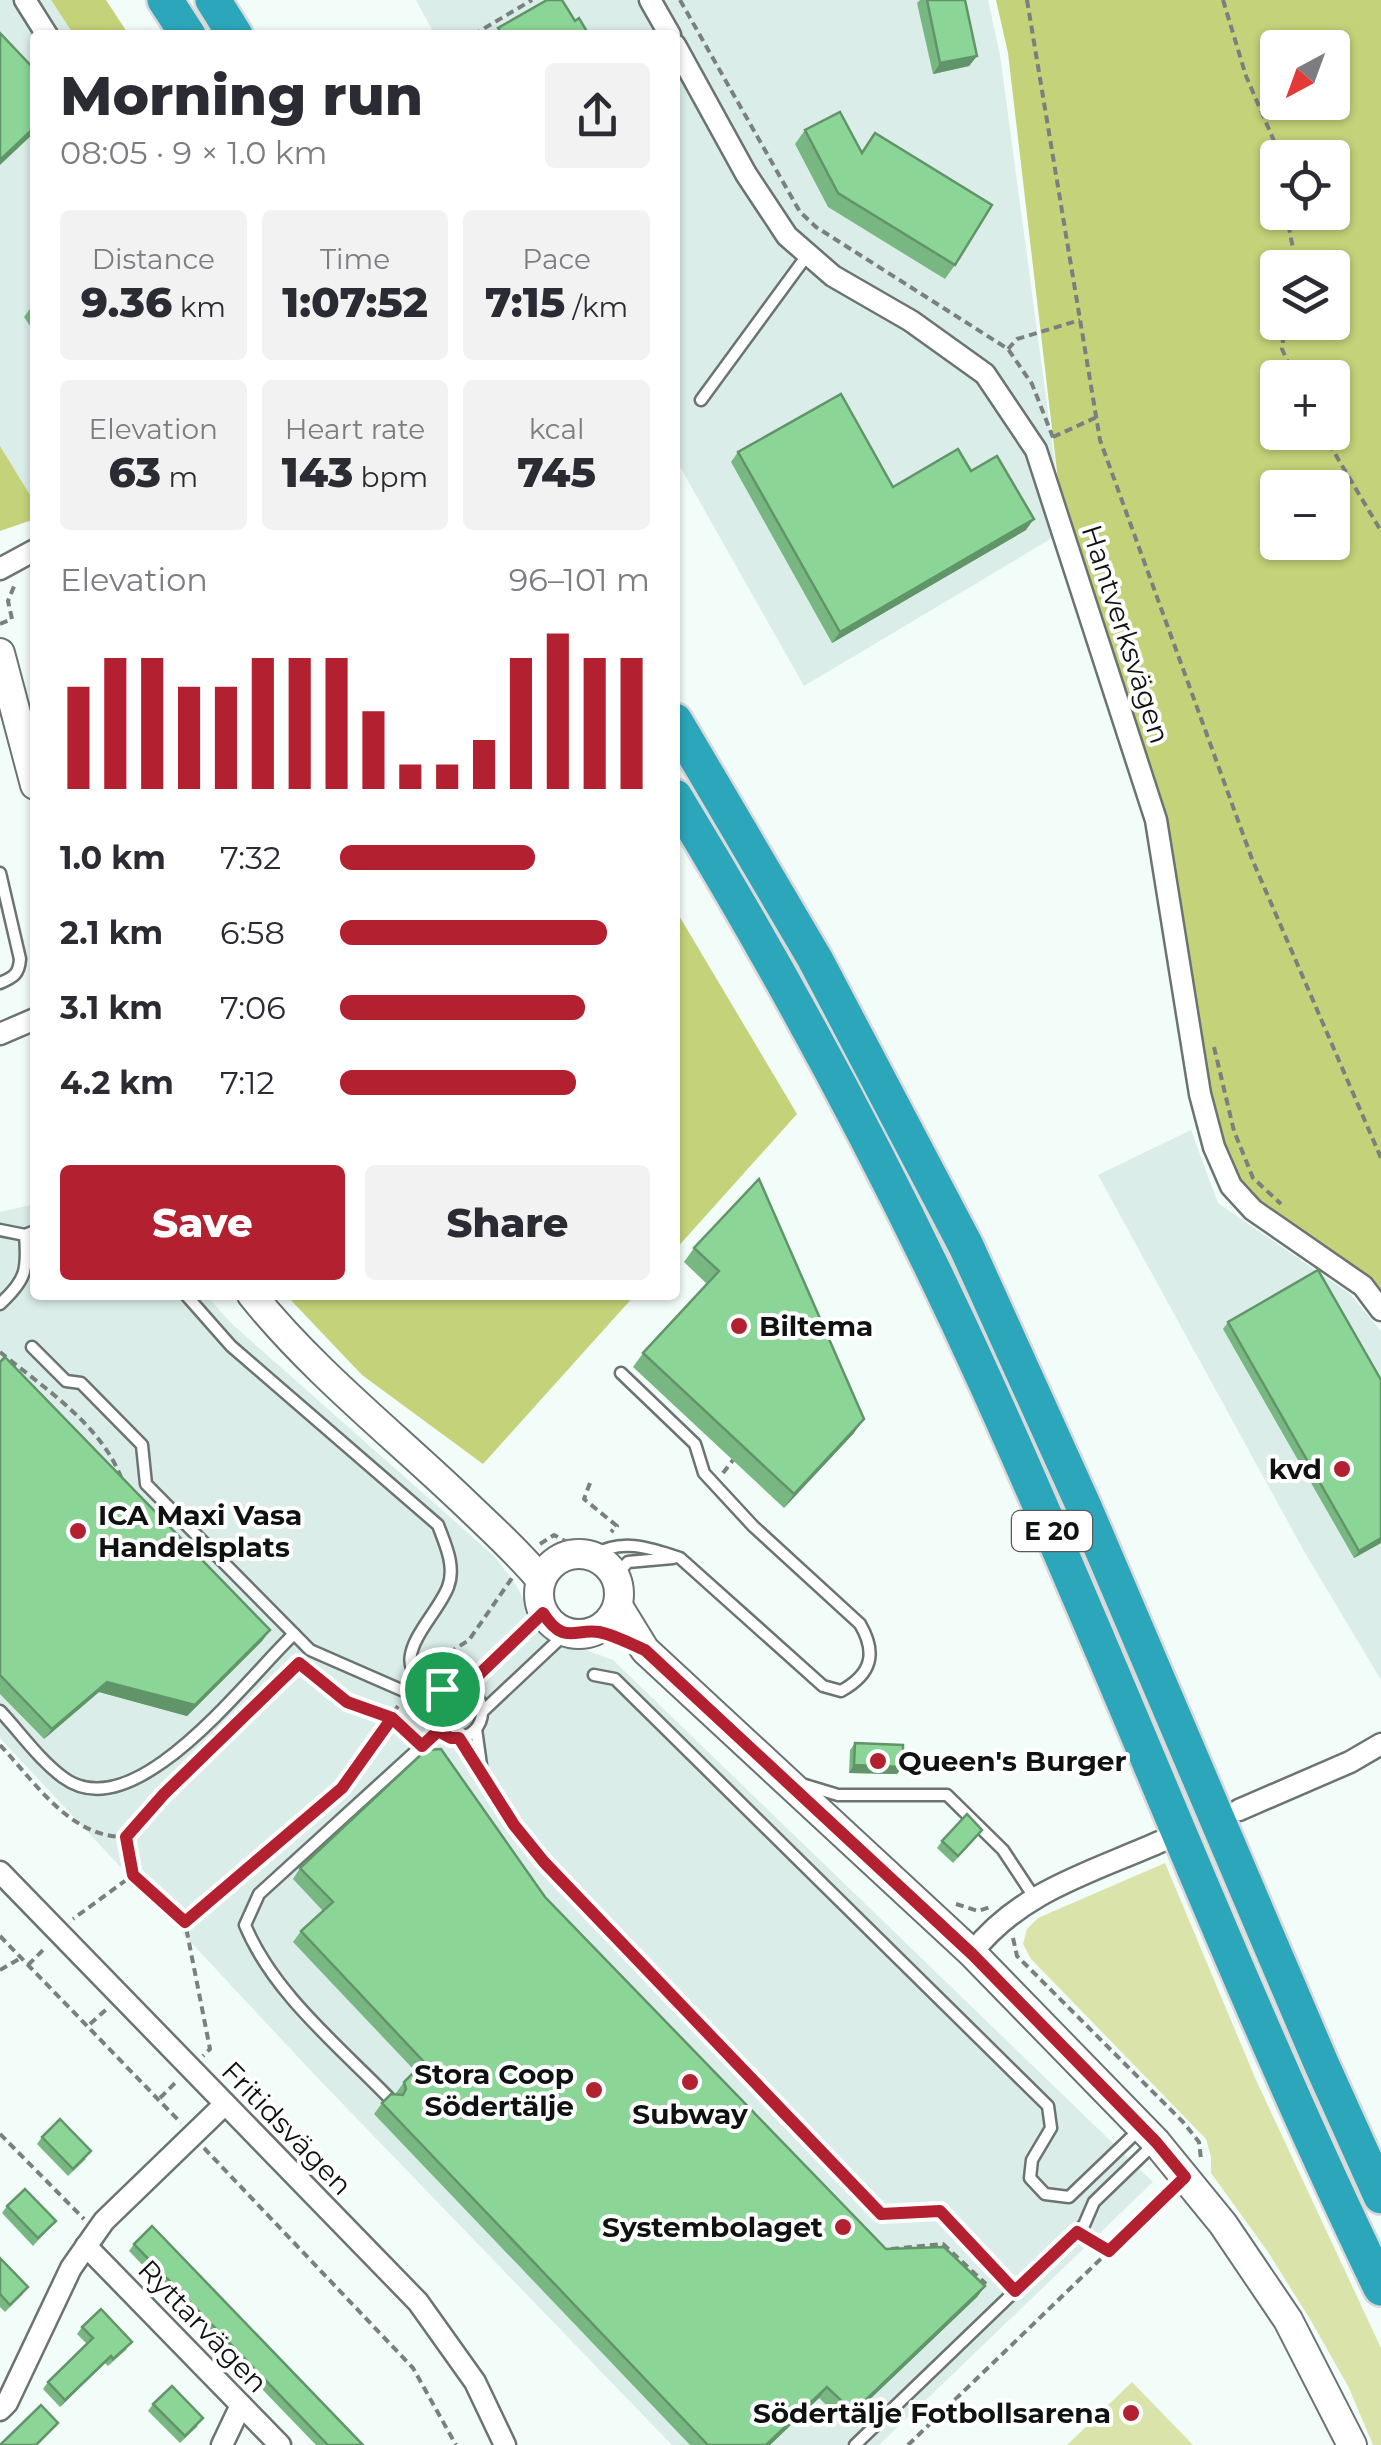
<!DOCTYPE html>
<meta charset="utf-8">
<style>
:root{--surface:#fff;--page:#f2f2f3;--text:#2b2b33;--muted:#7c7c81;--accent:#b32131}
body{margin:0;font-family:Montserrat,sans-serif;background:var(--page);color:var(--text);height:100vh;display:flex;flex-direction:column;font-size:38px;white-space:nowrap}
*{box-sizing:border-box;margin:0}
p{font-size:32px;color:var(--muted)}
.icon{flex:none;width:55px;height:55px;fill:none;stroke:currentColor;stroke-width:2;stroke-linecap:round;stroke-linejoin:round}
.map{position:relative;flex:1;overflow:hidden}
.sheet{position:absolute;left:30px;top:30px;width:650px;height:1270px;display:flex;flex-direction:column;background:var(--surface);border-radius:10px;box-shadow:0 2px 8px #0004}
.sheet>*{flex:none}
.needle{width:65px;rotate:221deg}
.buttons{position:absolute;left:1260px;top:30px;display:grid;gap:20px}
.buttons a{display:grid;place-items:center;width:90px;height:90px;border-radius:10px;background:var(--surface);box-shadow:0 2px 8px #0004;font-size:50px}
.pin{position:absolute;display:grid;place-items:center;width:85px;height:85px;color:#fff;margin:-42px;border:5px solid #fff;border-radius:50%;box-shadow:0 2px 10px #0007}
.round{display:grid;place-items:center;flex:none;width:105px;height:105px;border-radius:10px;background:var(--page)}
.summary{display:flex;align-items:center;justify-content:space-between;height:170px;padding:0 30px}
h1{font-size:55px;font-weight:800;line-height:75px}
.stats{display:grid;grid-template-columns:repeat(3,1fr);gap:15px;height:170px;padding:10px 30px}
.stats div{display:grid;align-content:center;border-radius:10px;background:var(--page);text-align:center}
.stats b{font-size:42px;font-weight:800}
.stats small{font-size:28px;font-weight:400}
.stats p{font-size:28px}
.chart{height:280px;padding:20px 30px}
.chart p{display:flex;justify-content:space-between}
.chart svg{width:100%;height:180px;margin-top:10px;stroke:var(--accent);stroke-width:6}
.action{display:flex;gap:20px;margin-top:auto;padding:20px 30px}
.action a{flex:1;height:115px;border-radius:10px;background:var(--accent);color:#fff;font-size:40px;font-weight:800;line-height:115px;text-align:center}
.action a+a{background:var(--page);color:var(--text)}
ul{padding:0 30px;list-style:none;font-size:32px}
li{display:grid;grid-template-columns:160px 120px 1fr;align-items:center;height:75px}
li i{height:25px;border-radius:12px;background:var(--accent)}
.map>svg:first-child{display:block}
.built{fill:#dbede9}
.green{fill:#dae4aa}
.forest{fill:#c4d279;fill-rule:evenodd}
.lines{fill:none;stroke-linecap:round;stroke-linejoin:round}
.lane-casing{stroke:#6b7472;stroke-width:15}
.street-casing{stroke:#6b7472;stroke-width:25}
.secondary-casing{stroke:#6b7472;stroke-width:32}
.highway-casing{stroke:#d9d9d9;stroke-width:40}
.path{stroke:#7a807e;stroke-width:4;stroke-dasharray:8 5;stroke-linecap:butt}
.lane{stroke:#fff;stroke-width:10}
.street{stroke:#fff;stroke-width:20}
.secondary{stroke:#fff;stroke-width:28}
.highway{stroke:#2ca6ba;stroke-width:35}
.wall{fill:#78b781}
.shaded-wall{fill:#619569}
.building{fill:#8bd596;stroke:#619569;stroke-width:2.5}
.route-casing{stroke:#fff;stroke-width:20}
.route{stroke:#b32131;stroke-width:12}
.poi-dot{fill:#b32131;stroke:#fff;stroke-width:4}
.labels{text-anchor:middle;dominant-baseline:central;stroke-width:8;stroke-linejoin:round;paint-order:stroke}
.shield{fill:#fff;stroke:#575958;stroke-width:2.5}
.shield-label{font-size:25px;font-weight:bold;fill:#0f1211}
.street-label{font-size:28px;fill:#0f1211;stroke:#fff}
.poi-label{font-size:28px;font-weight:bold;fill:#0f1211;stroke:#fff;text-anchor:end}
</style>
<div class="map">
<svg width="1381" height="2445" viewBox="0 0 1381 2445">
<rect width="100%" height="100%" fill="#f2fcf9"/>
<g class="built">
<path d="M0 0H51L74 35H35V503L0 446Z"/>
<path d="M416 0H988L1000 55 1064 531 804 686 675 458V35H435Z"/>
<path d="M1191 1130 1218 1203 1350 1294 1381 1331V1680L1305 1553 1098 1175Z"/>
<path d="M35 1204V1295H206L232 1324 495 1557 516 1585 542 1634 613 1660 1153 2182 879 2445H672L312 2072 0 1738V1212Z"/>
</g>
<g class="green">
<path d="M1165 1863 1256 2080 1381 2348V2445H1373L1349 2388 1310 2319 1268 2252 1211 2173V2157L1206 2139 1031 1959 1023 1944 1027 1929 1038 1918Z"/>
<path d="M1132 2382 1193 2445H1067Z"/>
</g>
<g class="forest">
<path d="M51 0H106L129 35H74Z"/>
<path d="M996 0H1381V1310L1253 1210 1200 1094 1173 918 1064 531 1008 53ZM1278 48H1332V102H1278ZM1278 158H1332V212H1278ZM1278 268H1332V322H1278ZM1278 378H1332V432H1278ZM1278 488H1332V542H1278Z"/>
<path d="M0 446 35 503V519L0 531Z"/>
<path d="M675 909 797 1114 675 1250Z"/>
<path d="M286 1295H635L483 1464 362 1375Z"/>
</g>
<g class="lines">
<defs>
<g id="lane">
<path d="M701 400 808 254"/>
<path d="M0 873 20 959C19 974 14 977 0 983"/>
<path d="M0 1230 25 1235 35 1231"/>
<path d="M186 1295 231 1346 438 1525C445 1544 456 1566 448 1587 435 1621 374 1669 442 1689"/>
<path d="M0 1304C26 1280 28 1270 25 1235"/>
<path d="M32 1347 66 1381 81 1383 142 1445 146 1484 310 1650 406 1692 430 1709"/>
<path d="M591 1556C621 1538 648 1547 680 1558L823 1686 841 1691C872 1674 877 1653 860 1624L753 1526 704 1473 695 1444 621 1373"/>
<path d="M615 1576 628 1562 673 1558"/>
<path d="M594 1675 615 1679 1048 2106 1051 2128 1032 2160 1030 2178 1045 2194 1069 2197 1141 2128"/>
<circle cx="456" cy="1712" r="26"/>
<path d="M465 1687 543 1613"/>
<path d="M0 1711C20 1732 40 1761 64 1778 135 1830 247 1678 294 1634"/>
<path d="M482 1712 566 1633"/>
<path d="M476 1729 481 1765"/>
<path d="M459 1738 514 1825 543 1862 881 2214 940 2211 1015 2291 1084 2225 1094 2202 1156 2142"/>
<path d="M805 1785 838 1795H947L1003 1850 1034 1897"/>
<path d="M390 2099C339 2046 273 1993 245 1925L259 1894 438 1731"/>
<path d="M855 2445 1015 2291"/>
</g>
<g id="street">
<path d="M25 0 47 35"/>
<path d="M650 0 670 35"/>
<path d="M675 45 746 174 787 236 833 276 911 321 985 374 1036 450 1156 820 1200 1094 1214 1147 1231 1186 1253 1210 1363 1286 1381 1310"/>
<path d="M0 569 35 550"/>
<path d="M0 1034 35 1019"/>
<path d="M1239 1810 1350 1762 1381 1744"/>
<path d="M0 1872 418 2302 475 2382 505 2445"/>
<path d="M972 1953C1020 1891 1092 1872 1162 1841"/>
<path d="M86 2246 280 2445"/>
<path d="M0 2410 7 2403 71 2268 104 2221 225 2104"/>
<path d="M222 2445 241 2405"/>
</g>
<g id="secondary">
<path d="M0 653 35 785"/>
<path d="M252 1295C314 1372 394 1435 466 1504 492 1529 518 1552 541 1580"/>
<circle cx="579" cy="1594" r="40"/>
<path d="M618 1606 645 1650 972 1953 1156 2142 1223 2224 1288 2320 1352 2445"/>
</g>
<g id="highway">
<path d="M165 0 188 35"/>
<path d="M213 0 235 35"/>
<path d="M675 721 815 959 966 1246 1085 1509 1321 2063 1381 2196"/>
<path d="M675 797C790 986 895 1182 986 1383 1122 1683 1238 1992 1381 2288"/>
</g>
</defs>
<use href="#lane" class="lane-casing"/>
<use href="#street" class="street-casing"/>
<use href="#secondary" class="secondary-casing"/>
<use href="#highway" class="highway-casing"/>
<g class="path">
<path d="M680 0 800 212 816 227 1008 349 1032 384 1054 440"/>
<path d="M1027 0 1100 440 1252 859 1381 1158"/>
<path d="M1223 0 1246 76 1274 141 1278 163"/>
<path d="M473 35 532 0"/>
<path d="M1286 212 1294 254 1292 268"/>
<path d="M1285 322 1282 349 1295 378"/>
<path d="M1008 349 1017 339 1080 320"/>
<path d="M1322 432 1381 531"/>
<path d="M1053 437 1097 417"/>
<path d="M0 624 12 619 8 601 15 584"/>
<path d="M1214 1047 1234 1131 1253 1178 1281 1204"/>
<path d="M0 1352C44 1388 102 1425 122 1480"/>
<path d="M723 1473 733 1460"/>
<path d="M590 1483 584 1499 617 1526 611 1532"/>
<path d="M540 1544 554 1535 565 1541 587 1540"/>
<path d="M427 1667 469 1640 512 1578"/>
<path d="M0 1745C35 1782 70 1838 126 1837L133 1875 73 1919"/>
<path d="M126 1837 164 1794 299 1663 347 1702 392 1718 411 1735"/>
<path d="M133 1875 185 1922 210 2049 203 2056"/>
<path d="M956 1904 978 1911 990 1907"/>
<path d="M185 1922 342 1788 398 1706"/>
<path d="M0 1936 181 2123"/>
<path d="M1013 1938 1017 1956 1183 2122 1199 2142 1201 2159"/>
<path d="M28 1965 46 1947"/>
<path d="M0 1970 21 1958"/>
<path d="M90 2024 109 2007"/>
<path d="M160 2098 178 2080"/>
<path d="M0 2134 84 2219"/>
<path d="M204 2148 413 2368 456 2445"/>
<path d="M1090 2239 1107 2250"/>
<path d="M891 2249 943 2244 986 2284"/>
<path d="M908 2445 1167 2195"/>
</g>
<use href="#lane" class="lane"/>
<use href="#street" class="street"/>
<use href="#secondary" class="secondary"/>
<use href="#highway" class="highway"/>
</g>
<g class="wall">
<path d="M920 0H965L977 56 969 66 933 74 917 3Z"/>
<path d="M805 130 862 152 875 133 955 265 945 279 828 207 795 144Z"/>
<path d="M35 302V333L24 317Z"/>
<path d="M738 452 893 487 971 471 1026 530 832 643 731 462Z"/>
<path d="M759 1179 854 1433 784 1508 633 1367 643 1353 707 1284 684 1262 694 1248Z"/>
<path d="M1228 1322 1381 1380V1543L1354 1558 1223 1329Z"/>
<path d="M0 1362 270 1630 262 1641 187 1716 99 1692 44 1739 0 1694Z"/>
<path d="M855 1743 897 1774 849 1773 850 1750Z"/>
<path d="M977 1837 953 1863 937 1848 942 1841Z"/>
<path d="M300 1868 545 1897 886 2249 985 2286 977 2297 845 2423 819 2398 770 2445H690L374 2114 382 2103 397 2095 396 2093 404 2082 415 2071 293 1942 301 1931 323 1911 293 1879Z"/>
<path d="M42 2137 86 2159 68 2176 37 2144Z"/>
<path d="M7 2206 56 2221 33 2246 2 2213Z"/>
<path d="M134 2244 363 2445H316L129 2251Z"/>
<path d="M0 2258 23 2294 5 2312 0 2307Z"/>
<path d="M82 2327 127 2349 108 2366 105 2363 60 2407 43 2389 48 2382 87 2344 77 2334Z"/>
<path d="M153 2404 198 2426 180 2443 148 2411Z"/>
</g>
<g class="shaded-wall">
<path d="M977 56 969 66 933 74 940 63Z"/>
<path d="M35 127V132L0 165V160Z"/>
<path d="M1034 519 1026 530 832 643 840 632Z"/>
<path d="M864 1419 854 1433 784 1508 794 1494Z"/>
<path d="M1381 1538V1543L1354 1558 1359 1551Z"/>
<path d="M270 1630 262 1641 187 1716 99 1692 44 1739 52 1729 107 1682Z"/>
<path d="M854 1765 903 1767 897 1774 849 1773Z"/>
<path d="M985 2286 977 2297 845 2423 853 2412Z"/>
<path d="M111 2356 105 2363 60 2407 65 2400Z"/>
<path d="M827 2387 819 2398 770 2445H766Z"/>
</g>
<g class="building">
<path d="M547 0H562L575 21 579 18 589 35H503L498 28Z"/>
<path d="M927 0H965L977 56 940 63Z"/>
<path d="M0 33 35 70V127L0 160Z"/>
<path d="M840 112 862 153 875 133 992 205 955 265 838 193 805 130Z"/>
<path d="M841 394 893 487 958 449 971 471 997 456 1034 519 840 632 738 452Z"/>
<path d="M759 1179 864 1419 794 1494 643 1353 719 1271 694 1248Z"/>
<path d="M1318 1270 1381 1380V1538L1359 1551 1228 1322Z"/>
<path d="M5 1357 270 1630 195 1705 107 1682 52 1729 0 1675V1362Z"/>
<path d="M855 1743 903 1745V1767L854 1765Z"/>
<path d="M441 1749 545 1897 886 2249 944 2247 985 2286 853 2412 827 2387 766 2445H708L382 2103 391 2094 403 2095 406 2089 404 2082 424 2062 301 1931 333 1902 300 1868 426 1750Z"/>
<path d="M967 1814 982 1830 958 1856 942 1841Z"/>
<path d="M60 2119 91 2151 73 2169 42 2137Z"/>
<path d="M25 2189 56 2221 38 2238 7 2206Z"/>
<path d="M152 2226 363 2445H328L134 2244Z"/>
<path d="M0 2258 28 2287 10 2305 0 2294Z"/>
<path d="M101 2309 132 2342 113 2359 111 2356 65 2400 48 2382 93 2338 82 2327Z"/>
<path d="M172 2386 203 2418 185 2436 153 2404Z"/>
<path d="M41 2405 58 2423 36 2445H0Z"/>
</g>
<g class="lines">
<defs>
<path id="route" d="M442 1689C428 1701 426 1716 438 1731L422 1746 392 1718 342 1788 185 1922 133 1875 126 1837 164 1794 299 1663 347 1702 392 1718 422 1746 438 1731 451 1738H459L514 1825 544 1862 881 2214 940 2211 1015 2291 1077 2232 1109 2251 1185 2177 1156 2142 972 1954 645 1650C631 1644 614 1635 599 1632 575 1628 564 1646 543 1613L465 1688 442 1689"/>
</defs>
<use href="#route" class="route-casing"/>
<use href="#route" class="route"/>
</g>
<g class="poi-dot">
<circle cx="739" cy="1326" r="10"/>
<circle cx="1342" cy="1469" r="10"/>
<circle cx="78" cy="1531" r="10"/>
<circle cx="878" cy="1761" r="10"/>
<circle cx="690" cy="2082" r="10"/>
<circle cx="594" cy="2090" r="10"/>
<circle cx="843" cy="2227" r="10"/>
<circle cx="1131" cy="2413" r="10"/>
</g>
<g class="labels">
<rect class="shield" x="1012" y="1511" width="80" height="40" rx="8"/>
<g class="shield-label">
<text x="1052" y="1531">E 20</text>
</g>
<g class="street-label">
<text transform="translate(1126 634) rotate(72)">Hantverksvägen</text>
<text transform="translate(287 2128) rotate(46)">Fritidsvägen</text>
<text transform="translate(203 2326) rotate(46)">Ryttarvägen</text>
</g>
<g class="poi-label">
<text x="759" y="1326" text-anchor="start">Biltema</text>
<text x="1322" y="1469">kvd</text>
<text x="98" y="1515" text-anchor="start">ICA Maxi Vasa<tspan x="98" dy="32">Handelsplats</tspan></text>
<text x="898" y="1761" text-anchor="start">Queen's Burger</text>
<text x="574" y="2074">Stora Coop<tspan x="574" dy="32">Södertälje</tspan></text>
<text x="690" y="2114" text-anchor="middle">Subway</text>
<text x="823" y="2227">Systembolaget</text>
<text x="1111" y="2413">Södertälje Fotbollsarena</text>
</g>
</g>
</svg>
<div class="buttons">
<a><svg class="needle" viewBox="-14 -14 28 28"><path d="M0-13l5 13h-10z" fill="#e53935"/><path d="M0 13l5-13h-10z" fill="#7c7c81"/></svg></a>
<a><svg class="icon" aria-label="locate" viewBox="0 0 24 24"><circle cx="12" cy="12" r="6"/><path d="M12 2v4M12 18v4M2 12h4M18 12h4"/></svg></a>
<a><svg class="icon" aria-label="layers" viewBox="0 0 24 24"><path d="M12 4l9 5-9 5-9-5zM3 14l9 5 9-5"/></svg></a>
<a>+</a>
<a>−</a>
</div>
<div class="pin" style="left:442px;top:1689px;background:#1e9e55"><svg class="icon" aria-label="arrive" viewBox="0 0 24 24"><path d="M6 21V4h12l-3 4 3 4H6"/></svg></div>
<section class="sheet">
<div class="summary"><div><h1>Morning run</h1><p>08:05 · 9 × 1.0 km</p></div><a class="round"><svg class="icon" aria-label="share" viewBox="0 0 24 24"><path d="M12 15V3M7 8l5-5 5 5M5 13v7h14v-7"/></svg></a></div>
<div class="stats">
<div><p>Distance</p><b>9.36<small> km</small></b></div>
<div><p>Time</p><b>1:07:52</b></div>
<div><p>Pace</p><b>7:15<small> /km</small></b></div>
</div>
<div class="stats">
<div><p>Elevation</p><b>63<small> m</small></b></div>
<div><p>Heart rate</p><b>143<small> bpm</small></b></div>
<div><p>kcal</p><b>745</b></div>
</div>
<div class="chart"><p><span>Elevation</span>96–101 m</p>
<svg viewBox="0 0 160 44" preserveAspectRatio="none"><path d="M5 44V19M15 44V12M25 44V12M35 44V19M45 44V19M55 44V12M65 44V12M75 44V12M85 44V25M95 44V38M105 44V38M115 44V32M125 44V12M135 44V6M145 44V12M155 44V12"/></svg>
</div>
<ul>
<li><b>1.0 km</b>7:32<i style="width:63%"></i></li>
<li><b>2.1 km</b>6:58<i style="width:86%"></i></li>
<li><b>3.1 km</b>7:06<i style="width:79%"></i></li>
<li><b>4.2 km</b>7:12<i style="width:76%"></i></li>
</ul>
<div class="action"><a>Save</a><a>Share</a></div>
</section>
</div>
